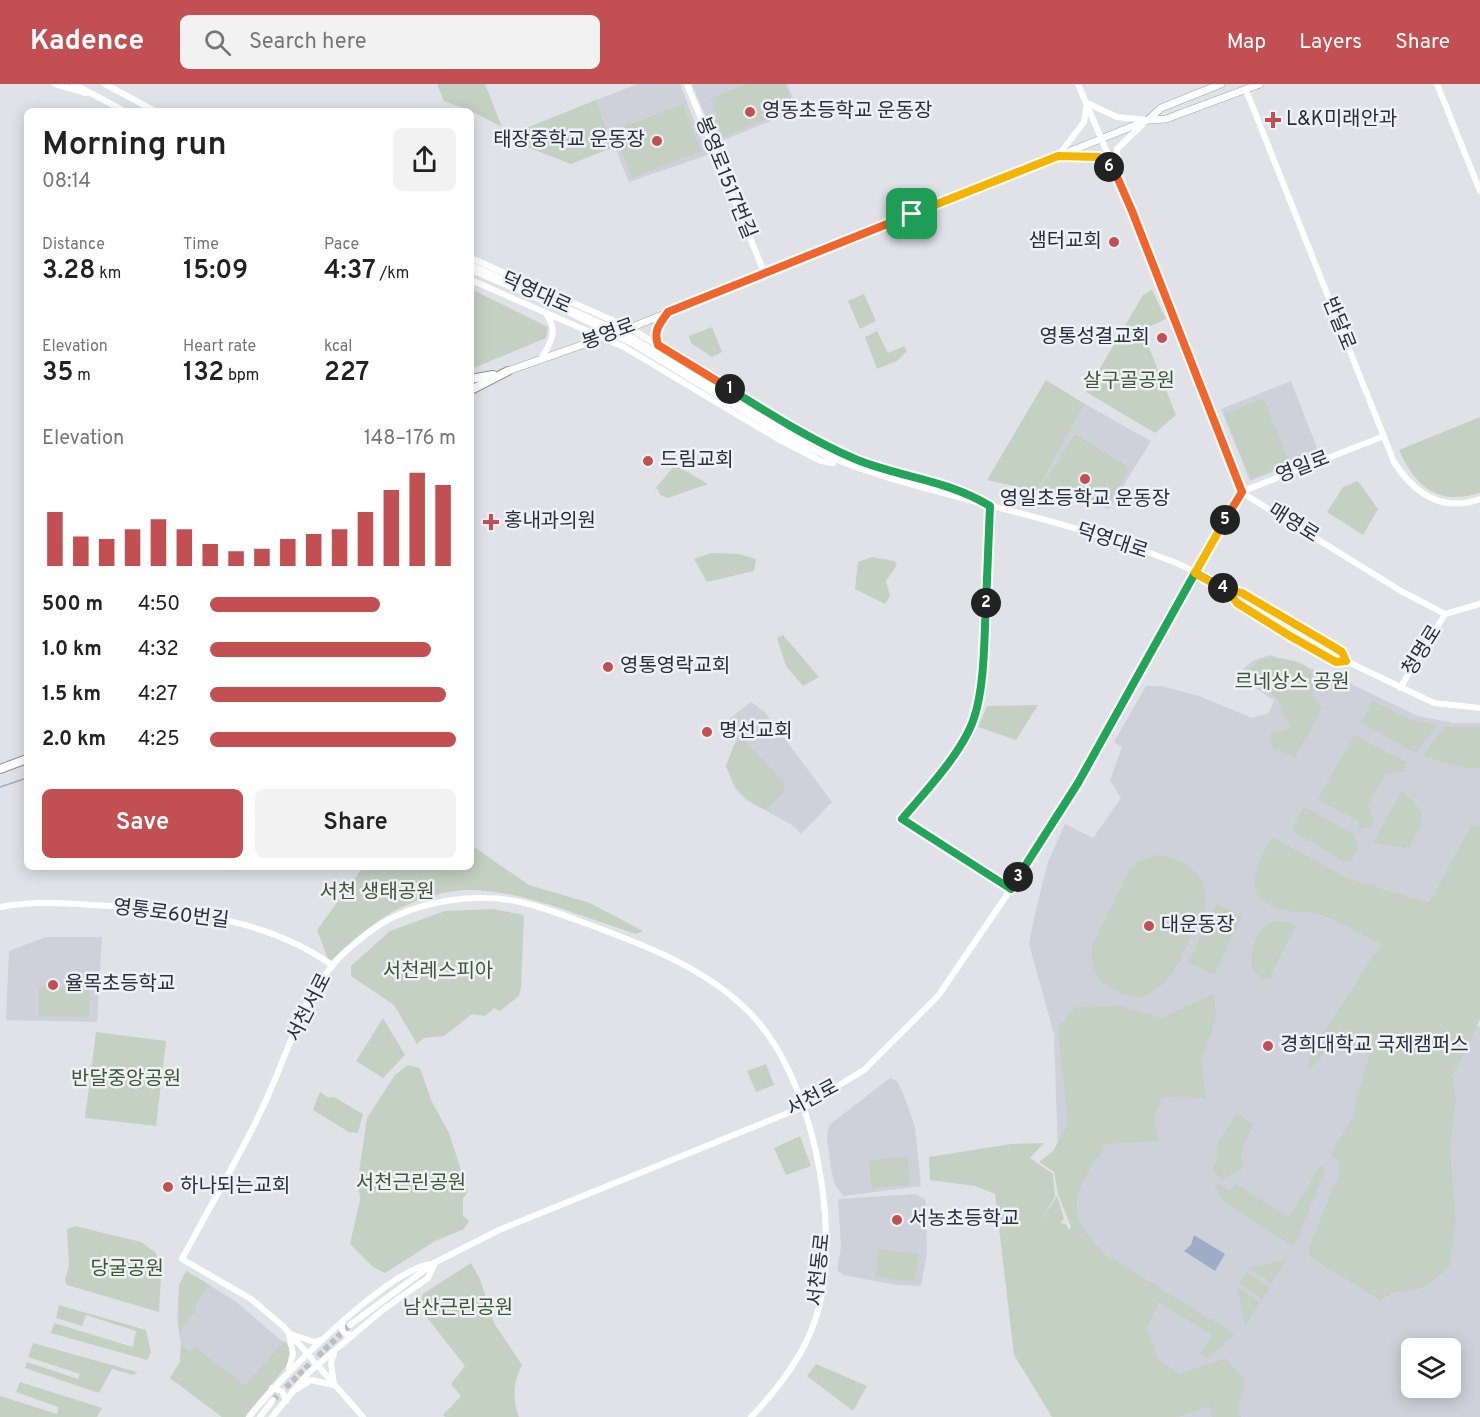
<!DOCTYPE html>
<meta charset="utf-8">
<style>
:root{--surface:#fff;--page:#f2f2f2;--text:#222;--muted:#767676;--accent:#c25053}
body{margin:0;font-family:Overpass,"Noto Sans KR",sans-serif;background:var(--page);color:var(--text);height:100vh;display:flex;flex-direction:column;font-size:22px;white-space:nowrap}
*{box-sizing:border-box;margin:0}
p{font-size:20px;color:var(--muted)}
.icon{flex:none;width:33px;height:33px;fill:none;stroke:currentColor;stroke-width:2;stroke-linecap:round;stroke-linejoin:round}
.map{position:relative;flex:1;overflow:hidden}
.details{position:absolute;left:24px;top:24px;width:450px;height:762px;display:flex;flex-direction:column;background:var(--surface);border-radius:9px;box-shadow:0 3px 15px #0003}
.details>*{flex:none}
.buttons{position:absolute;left:1401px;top:1254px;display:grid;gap:12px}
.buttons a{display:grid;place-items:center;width:60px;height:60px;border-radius:9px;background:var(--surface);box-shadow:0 3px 15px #0003;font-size:30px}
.pin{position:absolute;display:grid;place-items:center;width:51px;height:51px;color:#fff;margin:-26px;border-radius:12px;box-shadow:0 3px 9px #0006}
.km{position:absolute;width:30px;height:30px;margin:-15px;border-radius:50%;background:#222;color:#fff;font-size:16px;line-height:30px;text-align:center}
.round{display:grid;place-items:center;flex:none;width:63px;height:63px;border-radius:9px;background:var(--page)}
.summary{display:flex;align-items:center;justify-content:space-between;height:102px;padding:0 18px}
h1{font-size:33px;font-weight:600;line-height:45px}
.metrics{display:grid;grid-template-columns:repeat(3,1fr);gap:9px;height:102px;padding:6px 18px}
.metrics div{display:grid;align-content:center}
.metrics b{font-size:26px;font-weight:600}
.metrics small{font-size:16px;font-weight:400}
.metrics p{font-size:16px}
.chart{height:168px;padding:12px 18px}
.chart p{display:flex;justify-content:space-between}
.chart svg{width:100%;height:108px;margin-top:6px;stroke:var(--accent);stroke-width:6}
.button{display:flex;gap:12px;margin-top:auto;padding:12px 18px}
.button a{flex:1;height:69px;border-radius:9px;background:var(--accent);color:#fff;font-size:24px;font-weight:600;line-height:69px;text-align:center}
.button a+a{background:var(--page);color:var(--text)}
ul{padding:0 18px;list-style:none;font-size:20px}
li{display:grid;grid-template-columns:96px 72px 1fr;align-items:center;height:45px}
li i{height:15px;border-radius:8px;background:var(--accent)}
header{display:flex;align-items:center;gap:36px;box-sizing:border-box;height:84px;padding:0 30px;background:var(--accent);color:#fff}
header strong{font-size:28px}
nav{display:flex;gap:33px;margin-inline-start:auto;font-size:21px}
.search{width:420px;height:54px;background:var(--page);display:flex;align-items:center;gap:15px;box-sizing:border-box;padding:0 21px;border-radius:9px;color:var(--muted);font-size:22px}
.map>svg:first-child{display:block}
.built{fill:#ced1da;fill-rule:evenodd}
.green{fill:#c4d1c2}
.water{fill:#9eacc5}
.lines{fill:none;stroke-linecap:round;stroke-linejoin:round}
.stream{stroke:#9eacc5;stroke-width:1.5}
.secondary-tunnel{stroke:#bcbec6;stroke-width:6;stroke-dasharray:6 3;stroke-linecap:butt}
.primary-casing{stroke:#a0a6b2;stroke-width:8}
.highway-casing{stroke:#898e9d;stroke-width:10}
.secondary{stroke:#fff;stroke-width:6}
.primary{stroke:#fff;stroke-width:7}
.highway{stroke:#fff;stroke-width:8}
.secondary-bridge{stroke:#fff;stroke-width:6}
.split-1-casing{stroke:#fff;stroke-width:12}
.split-2-casing{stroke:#fff;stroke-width:12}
.split-3-casing{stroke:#fff;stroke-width:12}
.split-4-casing{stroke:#fff;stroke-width:12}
.split-5-casing{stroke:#fff;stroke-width:12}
.split-6-casing{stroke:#fff;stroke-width:12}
.split-7-casing{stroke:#fff;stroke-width:12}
.split-1{stroke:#f0652b;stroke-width:8}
.split-2{stroke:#22a559;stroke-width:8}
.split-3{stroke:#22a559;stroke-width:8}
.split-4{stroke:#22a559;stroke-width:8}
.split-5{stroke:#f5b400;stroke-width:8}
.split-6{stroke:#f0652b;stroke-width:8}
.split-7{stroke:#f5b400;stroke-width:8}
.poi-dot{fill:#c25053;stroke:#eff1f5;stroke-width:2}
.labels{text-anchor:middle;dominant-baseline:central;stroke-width:5;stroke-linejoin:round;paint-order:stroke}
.poi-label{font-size:20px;fill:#2a2f3e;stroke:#eff1f5;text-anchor:start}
.street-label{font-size:20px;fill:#2a2f3e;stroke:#eff1f5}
.park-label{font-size:20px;fill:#3b5839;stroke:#eff1f5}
</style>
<header>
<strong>Kadence</strong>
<div class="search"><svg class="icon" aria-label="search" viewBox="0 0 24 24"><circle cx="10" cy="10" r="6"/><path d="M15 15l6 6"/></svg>Search here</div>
<nav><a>Map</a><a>Layers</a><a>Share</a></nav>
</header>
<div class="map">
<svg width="1480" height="1333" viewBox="0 0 1480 1333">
<rect width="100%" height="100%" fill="#e0e2e8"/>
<g class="built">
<path d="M638 0H680L707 71 629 98 596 16Z"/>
<path d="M692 0H787L798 26 717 59Z"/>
<path d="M1291 297 1319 369 1250 397 1221 325Z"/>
<path d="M1085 320 1151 357 1109 425 1037 407Z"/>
<path d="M1270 571 1334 592 1418 632 1453 639H1480V913L1475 942 1480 943V1333H1084L1080 1150 1058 1069 1054 950 1029 860 1034 834 1048 778 1065 740 1093 754 1121 714 1110 696 1122 663 1114 658 1146 602H1162L1199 612 1252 634 1269 629 1274 616 1245 597 1243 585 1252 577ZM1412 1264H1450V1304H1412Z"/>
<path d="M751 618 764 627 832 718 801 750 794 742 746 716 734 703 726 682 738 651 735 642 729 635Z"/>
<path d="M46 853H102L97 938 6 936 9 867Z"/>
<path d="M890 994 897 997 903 1009 915 1043 921 1102 844 1112 836 1103 832 1090 827 1054 829 1041Z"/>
<path d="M915 1110 925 1115 926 1124 927 1169 921 1202 897 1201 843 1191 837 1186 841 1163 838 1115Z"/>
<path d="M186 1187 235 1217 290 1264 245 1333H222L170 1294 180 1278 181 1260 177 1237 179 1201Z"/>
</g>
<g class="green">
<path d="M437 0H485L502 43 471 27 444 17Z"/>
<path d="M747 0H785L795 24 718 55 712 40 717 32 710 15Z"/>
<path d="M596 16 614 63 571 80 506 55 511 50Z"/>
<path d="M683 20 701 67 632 94 613 47Z"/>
<path d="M471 205 548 243 546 254 471 285Z"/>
<path d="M1152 206 1166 235 1142 246 1176 331 1155 349 1086 308 1143 211Z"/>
<path d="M864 210 876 237 860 245 848 217Z"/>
<path d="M712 243 722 268 712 273 691 259 689 252Z"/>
<path d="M877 247 888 269 904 262 907 267 897 277 877 285 865 253Z"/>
<path d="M1046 296 1085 320 1037 407 987 396Z"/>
<path d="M1263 314 1290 379 1251 395 1224 330Z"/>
<path d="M1480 333V409C1437 422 1416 403 1399 366Z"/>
<path d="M1075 350 1130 384 1107 422 1040 405Z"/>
<path d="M675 381 708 400 668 414 660 411 658 405H655Z"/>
<path d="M1358 397 1378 425 1363 451 1327 428 1343 403Z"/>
<path d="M711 469 739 470 756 475 754 487 707 498 694 475Z"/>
<path d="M872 473 895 477 897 481 886 497 890 512 885 520 855 505 858 478Z"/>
<path d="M783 551 819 593 803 602 786 582 777 554Z"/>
<path d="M1271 573C1297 577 1318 577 1312 609L1322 625 1295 674 1273 664 1269 651 1290 644 1278 615 1248 595 1249 586 1259 576Z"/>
<path d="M1372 617 1412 636 1438 641 1416 669 1361 639Z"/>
<path d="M1038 621 1016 656 978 643 987 622Z"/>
<path d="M1444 643H1480V684L1467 685 1423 672Z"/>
<path d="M1354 651 1407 678 1404 687 1385 691 1368 722 1373 738 1370 743 1357 745 1359 738 1318 715Z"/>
<path d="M743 654 784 699V708L766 726C740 712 738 710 726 682L734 661Z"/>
<path d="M1402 706C1427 730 1426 732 1410 762L1404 764 1373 759Z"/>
<path d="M1304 723 1354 750 1358 765 1351 777 1345 778 1291 746Z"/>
<path d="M1472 740 1480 743V935L1467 965 1452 991 1456 1016 1450 1067 1456 1139 1449 1184 1424 1204 1396 1208 1380 1216 1310 1173 1309 1163 1338 1092 1340 1080 1331 1069 1352 1034 1369 970 1355 955 1340 953 1309 986 1311 968 1381 860C1362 851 1342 838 1322 831 1308 826 1291 830 1277 824 1239 811 1257 781 1270 756L1274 754 1347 794 1429 819Z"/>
<path d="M471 761 529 801 590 819 643 847 636 850C584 834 518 804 464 806 444 807 420 815 402 823 375 836 352 858 329 878L317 846 363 783H471Z"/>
<path d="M1156 771C1185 773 1210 792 1205 824 1203 835 1194 847 1189 857 1176 883 1167 908 1136 914 1105 904 1086 894 1093 858L1129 786 1138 778Z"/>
<path d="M1216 820 1242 832 1214 891 1188 878Z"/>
<path d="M493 825 524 831 521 904 519 912 500 927 494 924 485 932 472 930 444 952 424 954 417 960 394 921 351 892V882L390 847 445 827Z"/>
<path d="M1274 837 1288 838 1296 842 1269 895H1262L1252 885C1250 862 1254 849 1274 837Z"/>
<path d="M39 902H89V933L39 932Z"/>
<path d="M1214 910 1216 935 1201 978 1206 1014 1162 1013 1154 1035 1159 1057 1106 1060C1076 1109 1059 1125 1106 1171L1235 1250 1207 1275 1200 1269 1213 1252 1159 1218 1147 1245 1158 1274 1179 1290 1225 1274 1245 1297 1238 1325 1241 1333H1212L1209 1322 1178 1333H1052L1014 1271 995 1110 975 1102 930 1096 929 1073 1011 1060 1044 1059 1030 1074 1053 1090 1055 1113 1038 1140 1057 1112 1064 1135 1060 1139 1066 1140 1069 1146 1071 1143 1058 1110 1054 1088 1039 1078 1053 1067 1068 1039 1058 944 1075 923 1121 922 1161 934Z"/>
<path d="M383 934 405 971 383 994 356 977Z"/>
<path d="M96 948 166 957 156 1042 85 1034Z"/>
<path d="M766 980 774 1001 756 1008 747 987Z"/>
<path d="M408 981 420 984 432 1018 449 1049 468 1108 463 1114V1132L469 1137 464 1145 435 1157 385 1189 373 1183 350 1160 360 1116 358 1095 367 1034 395 991Z"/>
<path d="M320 1008 329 1014 334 1013 363 1030 358 1049 349 1048 313 1026Z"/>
<path d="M1237 1030 1253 1040 1241 1068 1243 1084 1222 1096 1212 1086 1218 1072 1216 1061Z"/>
<path d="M800 1052 811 1082 786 1091 774 1064Z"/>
<path d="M908 1073 910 1101 871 1104 869 1076Z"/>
<path d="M1321 1080 1325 1087 1294 1163 1223 1117 1215 1103 1217 1099 1230 1107 1235 1100 1289 1133Z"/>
<path d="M75 1142 141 1158 156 1169 161 1191 159 1228 67 1201 65 1196 69 1181 67 1145Z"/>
<path d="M879 1165 919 1170 915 1198 875 1193Z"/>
<path d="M1286 1176 1272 1199 1249 1184Z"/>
<path d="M471 1179 480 1195 494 1239 522 1281C513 1299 512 1314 519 1333H445L443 1331 461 1312 451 1300 465 1282 418 1222 423 1210Z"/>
<path d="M186 1187 210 1201 195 1220 196 1227 179 1248V1201Z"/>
<path d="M1247 1188 1270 1203 1262 1215 1239 1199Z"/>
<path d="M1237 1203 1260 1218 1245 1242Z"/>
<path d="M59 1221 146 1246 151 1268 147 1276 51 1249 54 1239 133 1263 136 1247 86 1231 82 1242 56 1234Z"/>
<path d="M284 1257 290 1264 288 1280 245 1333H222L170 1294 180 1278 181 1261 190 1268 194 1262 245 1301Z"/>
<path d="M33 1259 137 1288 133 1291 112 1285 99 1309 25 1284 27 1278 78 1295 80 1290 28 1273Z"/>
<path d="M816 1280 867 1302 853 1327 807 1292Z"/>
<path d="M20 1298 102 1324 97 1333H0V1312L57 1330 58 1323 16 1308Z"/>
</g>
<path class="water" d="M1194 1151 1225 1170 1215 1187 1184 1167 1191 1161Z"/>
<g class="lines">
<path class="stream" d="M0 703 27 694"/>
<path class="secondary-tunnel" d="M273 1316 350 1241"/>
<defs>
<g id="primary">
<path d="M1148 36 1161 24 1221 0"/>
<path d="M508 287 630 244 1148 36 1166 35 1260 0"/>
</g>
<g id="highway">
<path d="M471 295 493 291"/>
<path d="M471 306 508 287"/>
<path d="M0 685 27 675"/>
</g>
</defs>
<use href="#primary" class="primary-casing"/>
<use href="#highway" class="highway-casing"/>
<g class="secondary">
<path d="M55 0 86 9"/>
<path d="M74 0 124 27"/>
<path d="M105 0 155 27"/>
<path d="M687 0 764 188"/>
<path d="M1078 0 1132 127 1241 408 1401 507 1445 530"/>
<path d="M1437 0 1480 107"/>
<path d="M1246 6 1394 378C1414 409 1441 429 1480 415"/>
<path d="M1058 72 1084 38 1087 19 1117 33 1147 36"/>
<path d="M1061 72 1099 73 1113 88"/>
<path d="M1118 88 1117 65 1145 38"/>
<path d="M471 174 630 244 785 339 856 375"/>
<path d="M471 196 624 263 778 355 821 377 833 379"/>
<path d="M658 260C653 246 660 239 668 228"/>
<path d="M541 275C550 259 559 248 547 231"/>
<path d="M790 349 840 370"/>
<path d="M788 354C886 404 996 418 1100 452 1127 461 1155 470 1181 481 1202 490 1219 506 1242 509L1334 563 1342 568 1346 577 1434 619 1480 624"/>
<path d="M852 374 966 407 987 420"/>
<path d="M990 422 984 557 978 617 974 635 956 666 902 735 1011 805"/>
<path d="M1229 508 1237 519 1290 552 1336 578 1346 577"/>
<path d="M1400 604 1445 530 1480 520"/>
<path d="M0 823C36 816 73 820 110 822 188 828 266 834 332 881"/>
<path d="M342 1239V1246L345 1250 353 1251"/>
<path d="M350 1241 434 1179 499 1146 803 1023 864 986 938 912 1011 805 1078 699 1241 408 1384 352"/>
<path d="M290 1250 315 1258 323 1255"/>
<path d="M289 1284 293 1270 289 1250"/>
<path d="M272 1304 282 1307 286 1317"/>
<path d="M297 1305 311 1296 334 1301 331 1279 334 1269"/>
<path d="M249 1333C277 1296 387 1186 431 1180"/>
<path d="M260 1333 273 1316"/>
<path d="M272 1333 309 1288 384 1225 428 1194 434 1181"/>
<path d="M363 1333 284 1243 251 1215 182 1175C208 1126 237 1077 261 1027 284 981 299 920 332 882 342 869 356 858 369 848 400 824 447 813 486 814 519 814 552 827 582 838 642 860 705 883 750 929 813 993 840 1138 819 1223 809 1264 780 1303 751 1333"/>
</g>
<use href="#primary" class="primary"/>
<use href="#highway" class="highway"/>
<g class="secondary-bridge">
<path d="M471 181 631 253 790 349"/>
<path d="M471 186 558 223 632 259 788 354"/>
</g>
</g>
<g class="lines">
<defs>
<path id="split-1" d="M730 305 658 261C653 246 660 240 668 228L912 130"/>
<path id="split-2" d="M730 305C770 330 811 356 855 375 901 394 945 395 990 422L986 519"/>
<path id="split-3" d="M986 519C984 554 985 601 974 634 963 668 925 708 902 735L1011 805 1018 793"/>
<path id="split-4" d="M1018 793 1078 699 1195 489 1223 504"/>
<path id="split-5" d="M1223 504 1242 509 1334 563 1342 568 1346 577 1336 578 1290 552 1237 519 1229 508 1195 489 1225 436"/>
<path id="split-6" d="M1109 83 1118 95 1132 127 1242 408 1225 436"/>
<path id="split-7" d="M912 130 1058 72 1099 73 1109 83"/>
</defs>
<use href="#split-1" class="split-1-casing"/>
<use href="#split-2" class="split-2-casing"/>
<use href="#split-3" class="split-3-casing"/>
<use href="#split-4" class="split-4-casing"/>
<use href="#split-5" class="split-5-casing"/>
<use href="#split-6" class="split-6-casing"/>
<use href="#split-7" class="split-7-casing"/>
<use href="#split-1" class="split-1"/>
<use href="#split-2" class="split-2"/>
<use href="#split-3" class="split-3"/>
<use href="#split-4" class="split-4"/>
<use href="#split-5" class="split-5"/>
<use href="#split-6" class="split-6"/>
<use href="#split-7" class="split-7"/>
</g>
<g class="poi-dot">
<circle cx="750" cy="28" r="6"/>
<path d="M1270 27h6v6h6v6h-6v6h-6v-6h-6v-6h6z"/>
<circle cx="657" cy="57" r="6"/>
<circle cx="1114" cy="158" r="6"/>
<circle cx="1162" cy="254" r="6"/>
<circle cx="648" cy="377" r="6"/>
<circle cx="1085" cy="395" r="6"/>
<path d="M488 429h6v6h6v6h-6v6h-6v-6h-6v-6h6z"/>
<circle cx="608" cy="583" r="6"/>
<circle cx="707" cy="648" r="6"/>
<circle cx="1149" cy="842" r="6"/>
<circle cx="53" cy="901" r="6"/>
<circle cx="1268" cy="962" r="6"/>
<circle cx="168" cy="1103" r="6"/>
<circle cx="897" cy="1136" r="6"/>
</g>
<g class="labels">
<g class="poi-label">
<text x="762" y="28">영동초등학교 운동장</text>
<text x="1286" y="36">L&amp;K미래안과</text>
<text x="645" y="57" text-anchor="end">태장중학교 운동장</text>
<text x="1102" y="158" text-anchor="end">샘터교회</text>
<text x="1150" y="254" text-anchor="end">영통성결교회</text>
<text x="660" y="377">드림교회</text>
<text x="1085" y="416" text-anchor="middle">영일초등학교 운동장</text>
<text x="504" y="438">홍내과의원</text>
<text x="620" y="583">영통영락교회</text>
<text x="719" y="648">명선교회</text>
<text x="1161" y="842">대운동장</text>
<text x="65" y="901">율목초등학교</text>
<text x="1280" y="962">경희대학교 국제캠퍼스</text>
<text x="180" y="1103">하나되는교회</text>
<text x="909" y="1136">서농초등학교</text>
</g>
<g class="street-label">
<text transform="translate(725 94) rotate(68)">봉영로1517번길</text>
<text transform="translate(536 210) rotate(24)">덕영대로</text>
<text transform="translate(1338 240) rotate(68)">반달로</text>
<text transform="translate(609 251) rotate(-20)">봉영로</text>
<text transform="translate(1303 384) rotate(-21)">영일로</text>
<text transform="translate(1293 440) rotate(32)">매영로</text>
<text transform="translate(1112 458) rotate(18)">덕영대로</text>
<text transform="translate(1423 567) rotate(-58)">청명로</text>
<text transform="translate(171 831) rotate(7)">영통로60번길</text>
<text transform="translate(310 924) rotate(-63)">서천서로</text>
<text transform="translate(813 1015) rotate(-28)">서천로</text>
<text transform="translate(820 1186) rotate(-84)">서천동로</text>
</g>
<g class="park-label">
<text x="1129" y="298">살구골공원</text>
<text x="1292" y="599">르네상스 공원</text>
<text x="377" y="809">서천 생태공원</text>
<text x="438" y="888">서천레스피아</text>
<text x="126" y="996">반달중앙공원</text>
<text x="411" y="1100">서천근린공원</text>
<text x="127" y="1186">당굴공원</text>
<text x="458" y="1225">남산근린공원</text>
</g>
</g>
</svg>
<div class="buttons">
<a><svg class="icon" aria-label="layers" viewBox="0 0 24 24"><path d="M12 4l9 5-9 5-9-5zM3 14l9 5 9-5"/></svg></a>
</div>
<div class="pin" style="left:912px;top:130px;background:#1e9e55"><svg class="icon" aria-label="arrive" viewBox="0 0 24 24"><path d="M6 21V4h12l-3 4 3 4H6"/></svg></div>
<b class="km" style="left:730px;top:305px">1</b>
<b class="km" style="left:986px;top:519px">2</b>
<b class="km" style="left:1018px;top:793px">3</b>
<b class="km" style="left:1223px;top:504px">4</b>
<b class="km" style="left:1225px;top:436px">5</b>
<b class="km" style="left:1109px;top:83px">6</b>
<section class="details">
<div class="summary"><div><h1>Morning run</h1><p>08:14</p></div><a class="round"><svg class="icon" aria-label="share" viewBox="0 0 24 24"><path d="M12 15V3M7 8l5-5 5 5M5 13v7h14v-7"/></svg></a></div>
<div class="metrics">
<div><p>Distance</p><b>3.28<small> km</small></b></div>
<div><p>Time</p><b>15:09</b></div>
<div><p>Pace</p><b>4:37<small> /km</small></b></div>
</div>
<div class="metrics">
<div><p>Elevation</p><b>35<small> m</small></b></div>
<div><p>Heart rate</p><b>132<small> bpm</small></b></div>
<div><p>kcal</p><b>227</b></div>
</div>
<div class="chart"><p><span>Elevation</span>148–176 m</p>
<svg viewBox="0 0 160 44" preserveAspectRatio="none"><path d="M5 44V22M15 44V32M25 44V33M35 44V29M45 44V25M55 44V29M65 44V35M75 44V38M85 44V37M95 44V33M105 44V31M115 44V29M125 44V22M135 44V13M145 44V6M155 44V11"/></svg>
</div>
<ul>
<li><b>500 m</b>4:50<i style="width:69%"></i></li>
<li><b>1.0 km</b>4:32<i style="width:90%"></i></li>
<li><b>1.5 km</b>4:27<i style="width:96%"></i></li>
<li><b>2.0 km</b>4:25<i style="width:100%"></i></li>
</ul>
<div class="button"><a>Save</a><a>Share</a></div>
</section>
</div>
